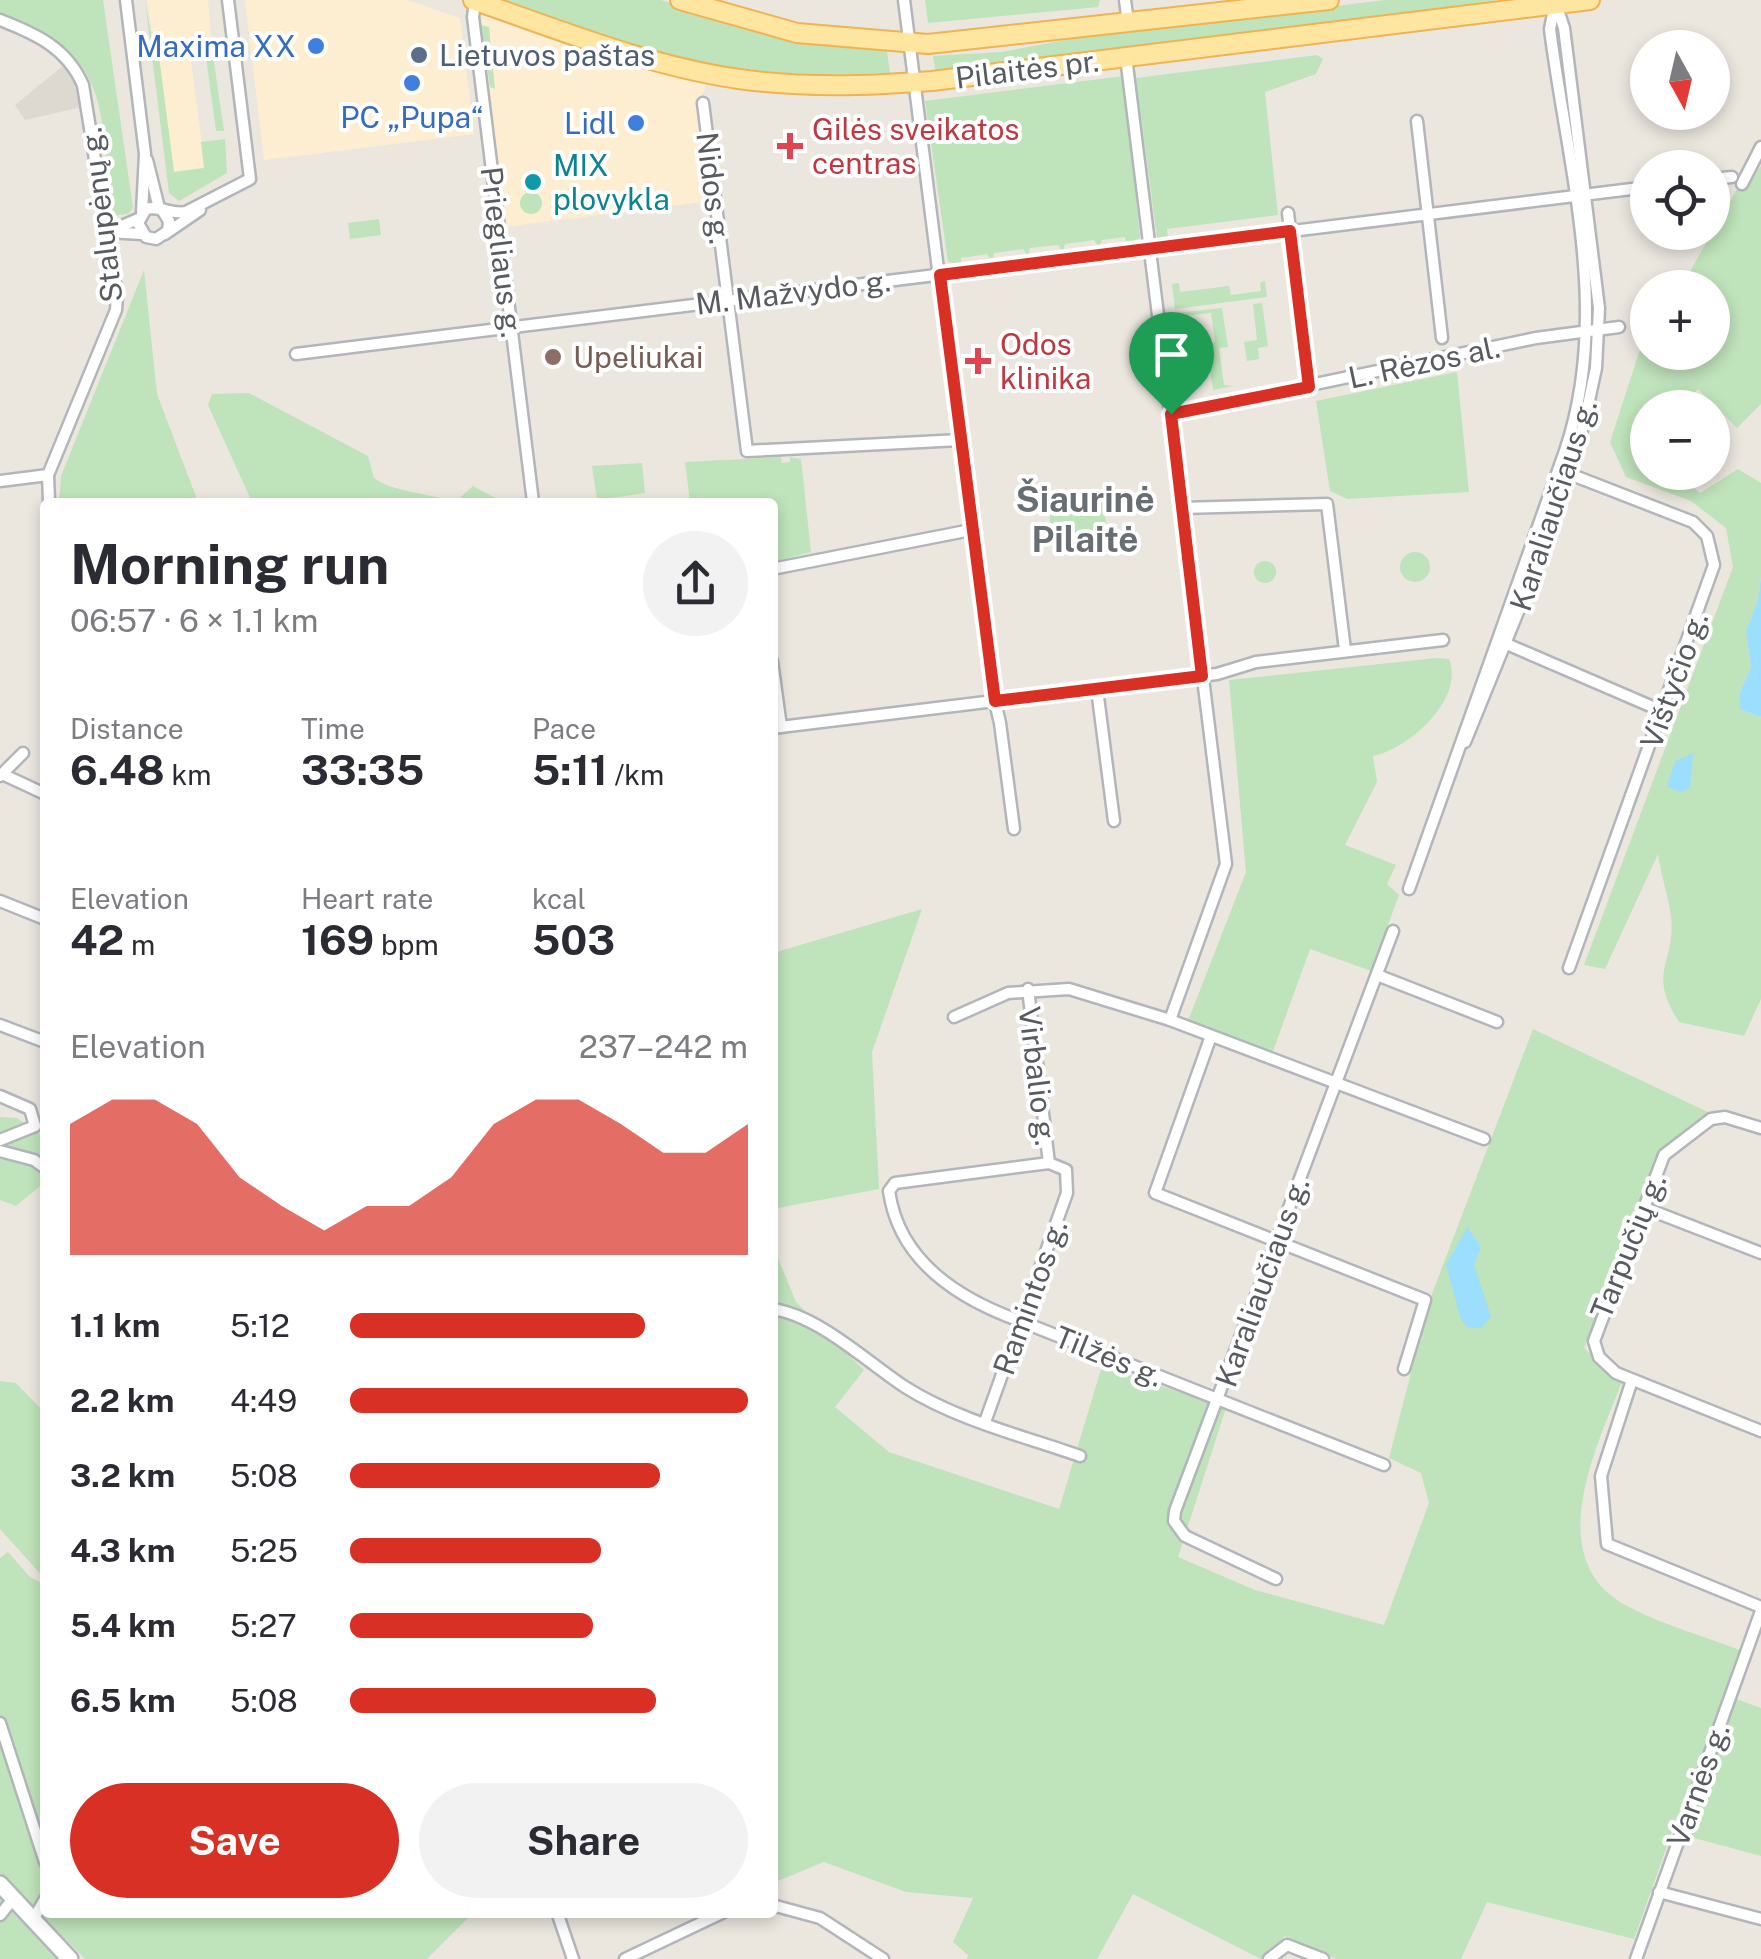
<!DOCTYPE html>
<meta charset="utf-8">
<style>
:root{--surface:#fff;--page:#f2f2f3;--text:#2b2b33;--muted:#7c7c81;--accent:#d93025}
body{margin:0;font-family:"Public Sans",sans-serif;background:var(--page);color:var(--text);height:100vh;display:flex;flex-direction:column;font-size:38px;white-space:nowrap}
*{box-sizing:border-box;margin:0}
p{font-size:32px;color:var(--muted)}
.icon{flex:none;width:55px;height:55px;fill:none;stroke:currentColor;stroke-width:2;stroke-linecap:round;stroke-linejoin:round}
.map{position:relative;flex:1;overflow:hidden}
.side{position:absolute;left:40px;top:498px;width:738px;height:1420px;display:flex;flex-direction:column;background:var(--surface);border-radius:10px;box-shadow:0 5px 15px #0003}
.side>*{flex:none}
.needle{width:65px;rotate:172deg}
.buttons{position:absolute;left:1630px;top:30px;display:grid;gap:20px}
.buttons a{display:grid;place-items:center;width:100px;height:100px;border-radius:50%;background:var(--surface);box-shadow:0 5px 15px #0003;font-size:50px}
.pin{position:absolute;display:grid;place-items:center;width:85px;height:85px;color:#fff;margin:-102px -42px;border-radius:50% 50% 50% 0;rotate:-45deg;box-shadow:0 0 10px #0007}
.pin .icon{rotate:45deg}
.round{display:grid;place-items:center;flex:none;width:105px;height:105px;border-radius:52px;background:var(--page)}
.headline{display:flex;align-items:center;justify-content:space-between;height:170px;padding:0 30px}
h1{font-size:55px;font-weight:700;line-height:75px}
.stats{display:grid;grid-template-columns:repeat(3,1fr);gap:15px;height:170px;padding:10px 30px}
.stats div{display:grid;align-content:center}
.stats b{font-size:42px;font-weight:700}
.stats small{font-size:28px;font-weight:400}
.stats p{font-size:28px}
.chart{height:280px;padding:20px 30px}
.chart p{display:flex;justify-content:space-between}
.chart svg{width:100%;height:180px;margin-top:10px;fill:var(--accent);opacity:.7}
.action{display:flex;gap:20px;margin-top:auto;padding:20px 30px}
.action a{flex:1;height:115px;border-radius:60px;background:var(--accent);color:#fff;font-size:40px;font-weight:700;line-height:115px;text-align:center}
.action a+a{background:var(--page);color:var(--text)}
ul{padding:0 30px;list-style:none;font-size:32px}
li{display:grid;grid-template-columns:160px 120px 1fr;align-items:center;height:75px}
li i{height:25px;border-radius:12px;background:var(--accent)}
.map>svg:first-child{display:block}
.commercial{fill:#fdeed2}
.education{fill:#ddd9d0}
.green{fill:#bfe3ba}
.water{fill:#9bdefe}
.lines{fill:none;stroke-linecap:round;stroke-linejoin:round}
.street-casing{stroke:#b2b6ba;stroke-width:15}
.secondary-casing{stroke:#b3b7bc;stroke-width:20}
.primary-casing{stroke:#f0b353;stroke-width:22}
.street{stroke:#fff;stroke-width:10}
.secondary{stroke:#fff;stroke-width:15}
.primary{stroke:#fee5a0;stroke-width:18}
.route-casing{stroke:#fff;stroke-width:20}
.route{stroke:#d93025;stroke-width:12}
.shop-dot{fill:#3f7fe0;stroke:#fff;stroke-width:4}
.service-dot{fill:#5c6f8a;stroke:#fff;stroke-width:4}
.health-dot{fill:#e0444e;stroke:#fff;stroke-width:4}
.culture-dot{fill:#0f9aa8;stroke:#fff;stroke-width:4}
.education-dot{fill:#8d6e63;stroke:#fff;stroke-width:4}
.labels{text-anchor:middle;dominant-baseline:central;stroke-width:8;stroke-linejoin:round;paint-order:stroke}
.shop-label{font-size:30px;fill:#366cbe;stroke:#fff;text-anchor:end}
.service-label{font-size:30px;fill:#4e5e75;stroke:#fff;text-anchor:start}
.street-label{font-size:30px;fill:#585c60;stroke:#fff}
.health-label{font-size:30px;fill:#be3a42;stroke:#fff;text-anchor:start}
.culture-label{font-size:30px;fill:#0d838f;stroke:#fff;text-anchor:start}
.education-label{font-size:30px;fill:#785e54;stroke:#fff;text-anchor:start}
.quarter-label{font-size:35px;font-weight:bold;fill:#696e72;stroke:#fff}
</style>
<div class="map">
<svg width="1761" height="1959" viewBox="0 0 1761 1959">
<rect width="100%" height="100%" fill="#ebe7df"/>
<g class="commercial">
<path d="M147 0H208L212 49 190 53 205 168 174 172Z"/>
<path d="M245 0H407L460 18 474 134 264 160Z"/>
<path d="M494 14 708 80 699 103 711 201 505 227 479 27 484 16Z"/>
</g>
<path class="education" d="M64 65 75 79 82 107 25 120 15 105Z"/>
<g class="green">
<path d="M0 0H103L133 208 128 214 113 216C97 110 117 55 0 14Z"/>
<path d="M145 0 155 56H159L174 172 204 168 201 142 225 139 227 173 179 201 169 193Z"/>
<path d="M496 0H661L770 33 887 51 890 73 782 76 699 65Z"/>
<path d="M925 0H1100L1098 7 928 23Z"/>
<path d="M1385 0H1496L1401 16 936 74 933 56 1002 52 1087 36Z"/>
<path d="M481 25 489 27 495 89 490 87Z"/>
<path d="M212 49 224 131H216L205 50Z"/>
<path d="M1317 55 1323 59 1316 74 1265 92 1278 215 1167 229 1168 238H1157L1136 78Z"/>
<path d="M1124 76 1140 238 1126 244 1125 237 1102 240 1099 247 1094 240 1065 244 1063 252 1058 245 1030 248 1028 256 1023 249 994 253 992 261 987 254 961 258V264L948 262 925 101Z"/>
<path d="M1761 166V404L1737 428 1698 389 1682 407 1648 408V472L1676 473 1700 493 1738 469 1761 483V576L1758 600 1746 631 1751 667 1740 692 1739 709 1761 717V999L1744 1036 1679 1022C1646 971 1676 965 1671 916 1668 896 1661 875 1658 854L1605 969 1584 965 1733 567 1726 528 1691 501 1626 477 1610 442 1647 328 1648 352H1712V288L1681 287 1737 189 1744 190Z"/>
<circle cx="531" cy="203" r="11"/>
<path d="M379 219 381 235 350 239 348 223Z"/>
<path d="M144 270 157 394 198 502H59L61 476Z"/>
<path d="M1265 281 1267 297 1175 309 1172 284 1179 283 1180 292 1229 286 1231 295 1261 291 1260 282Z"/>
<path d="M1262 303 1268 346 1258 348 1259 359 1247 361 1244 342 1257 340 1253 304Z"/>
<path d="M1222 308 1228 347 1219 348 1224 385 1233 386 1213 390 1206 344 1215 342 1211 313 1183 316 1184 327 1178 328 1176 313Z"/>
<path d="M1457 372 1469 492 1347 499 1330 491 1316 401Z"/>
<path d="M249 393 368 456 374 478C395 493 428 492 452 502H252L208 405 212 394Z"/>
<path d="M781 457 782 463 790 462V457L801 459 811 552 773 562 772 502H690L685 462Z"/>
<path d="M642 463 645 493 597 500 592 466Z"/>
<path d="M473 486 503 502H455Z"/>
<path d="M1095 496 1102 500 1107 528 1075 535 1050 522V504L1056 500Z"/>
<circle cx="1415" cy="567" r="15"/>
<circle cx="1265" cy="572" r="11"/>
<path d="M1436 658 1449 659C1465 699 1409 749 1373 756L1377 782 1345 845 1396 865 1387 884 1399 895 1371 971 1310 949 1272 1054 1188 1021 1246 872 1229 680Z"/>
<path d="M922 909 872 1052 879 1189 773 1209V953Z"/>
<path d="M1533 1029 1712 1114 1660 1154 1584 1348 1622 1382C1597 1446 1540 1560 1627 1606 1665 1626 1710 1638 1750 1654L1736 1699 1761 1708V1856L1672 1832 1634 1939 1487 1902 1461 1959H1336L1285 1936 1261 1959 1133 1894 1097 1959H967L968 1955 953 1942 973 1898 906 1892 824 1862 773 1883 772 1243 796 1302 864 1370 835 1407 889 1452 1059 1509 1102 1366 1226 1408 1178 1557 1255 1590 1384 1625 1429 1503 1421 1473 1389 1458 1430 1299Z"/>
<path d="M0 1117 17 1118 45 1138V1182L16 1206 0 1200Z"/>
<path d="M0 1381 16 1383 45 1413V1579L0 1529Z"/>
<path d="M8 1552 30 1577 45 1585V1912L471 1913 468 1918 427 1959H85L0 1873V1558Z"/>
<path d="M0 1897 58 1959H0Z"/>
</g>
<g class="water">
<path d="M1761 576V717L1739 709 1740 692 1751 667 1746 631 1758 600Z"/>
<path d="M1693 753 1690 787 1682 792 1667 787 1675 761Z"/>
<path d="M1467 1227 1481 1247 1474 1265 1491 1317 1481 1328 1467 1327 1461 1320 1446 1265Z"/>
</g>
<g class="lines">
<defs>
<g id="street">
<path d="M126 0 145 154 142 212"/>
<path d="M904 0 990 681 1000 723 1014 829"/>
<path d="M1125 0 1128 23"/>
<path d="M475 1 473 17 533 502"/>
<path d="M0 20C36 34 67 48 83 85L117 296 116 310 48 475 49 502"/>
<path d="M1126 57 1226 864 1170 1020"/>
<path d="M703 103 747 451 960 440"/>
<path d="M1417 121 1442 338"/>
<path d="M147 160 159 208"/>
<path d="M1712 179 1732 177"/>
<path d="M1742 184 1761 147"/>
<path d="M162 210 169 221 168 231 156 239 146 237 138 223 146 209C160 205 171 215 186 212L250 179 228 0"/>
<path d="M1288 213 1309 387"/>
<path d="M107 232 142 234"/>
<path d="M108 232 138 219"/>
<path d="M165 234 200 210"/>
<path d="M296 354 1648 187"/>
<path d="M1171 414 1536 338 1619 327"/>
<path d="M1567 473 1693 522 1707 536 1714 565 1569 968"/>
<path d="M0 481 48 475"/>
<path d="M1182 508 1327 504 1345 650"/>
<path d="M772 569 971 530"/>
<path d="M1502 642 1662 711"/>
<path d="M772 661 781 727"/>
<path d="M1097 689 1114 821"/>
<path d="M772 728 1217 674 1256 662 1443 640"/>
<path d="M1465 742 1533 575 1584 424 1596 368 1599 308 1564 28 1555 1"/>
<path d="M2 774 45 794"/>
<path d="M0 776 23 753"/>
<path d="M1409 889 1565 451C1612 312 1568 170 1550 29L1555 4"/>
<path d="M0 901 45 919"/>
<path d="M1377 975 1497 1022"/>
<path d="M1028 989 1049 1163"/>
<path d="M954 1017 1008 993 1069 989 1170 1020 1484 1139"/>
<path d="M0 1025 45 1042"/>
<path d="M1211 1036 1155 1193 1425 1300 1404 1369"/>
<path d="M0 1096 30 1109 35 1126"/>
<path d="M1761 1128 1725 1117 1711 1119 1664 1155 1594 1341 1599 1357 1616 1373 1761 1431"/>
<path d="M0 1140 35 1126"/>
<path d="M0 1151 34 1160 45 1168"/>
<path d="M1645 1208 1761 1253"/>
<path d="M772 1309C818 1315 867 1362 905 1387 957 1420 1023 1436 1080 1456"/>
<path d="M1632 1380 1601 1476 1607 1544 1761 1607"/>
<path d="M985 1422 1067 1193 1066 1170 1049 1163 895 1183 889 1191C899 1262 959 1299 1020 1321L1384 1465"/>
<path d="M1276 1579 1185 1536 1174 1521 1175 1511 1393 931"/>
<path d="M0 1723 45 1862"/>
<path d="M1659 1892 1761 1919"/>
<path d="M772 1905 820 1918 883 1959"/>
<path d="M557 1912 573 1959"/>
<path d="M0 1915 13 1899"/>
<path d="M33 1920 45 1899"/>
<path d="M625 1959 724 1912"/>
<path d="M1269 1959 1287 1945 1323 1959"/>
<path d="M1636 1959 1761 1611"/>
</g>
<path id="secondary" d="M0 1884 70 1959"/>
<g id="primary">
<path d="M473 0C560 30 648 66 739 79 804 88 867 86 932 81L1590 0"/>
<path d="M680 0 797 33 928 44 1329 0"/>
</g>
</defs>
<use href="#street" class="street-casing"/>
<use href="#secondary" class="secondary-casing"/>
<use href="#primary" class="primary-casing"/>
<use href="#street" class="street"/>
<use href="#secondary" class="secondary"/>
<use href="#primary" class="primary"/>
</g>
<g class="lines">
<defs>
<path id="route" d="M1290 231 1309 387 1171 414 1202 676 995 701 940 275Z"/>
</defs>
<use href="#route" class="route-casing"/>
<use href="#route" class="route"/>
</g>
<g class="shop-dot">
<circle cx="316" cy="46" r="10"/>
<circle cx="412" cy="83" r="10"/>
<circle cx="636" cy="123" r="10"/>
</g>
<circle class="service-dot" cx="419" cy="55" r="10"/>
<g class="health-dot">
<path d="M785 131h10v10h10v10h-10v10h-10v-10h-10v-10h10z"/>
<path d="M973 346h10v10h10v10h-10v10h-10v-10h-10v-10h10z"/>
</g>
<circle class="culture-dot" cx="533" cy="182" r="10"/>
<circle class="education-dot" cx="553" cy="357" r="10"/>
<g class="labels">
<g class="shop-label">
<text x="296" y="46">Maxima XX</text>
<text x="412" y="117" text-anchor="middle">PC „Pupa“</text>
<text x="616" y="123">Lidl</text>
</g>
<g class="service-label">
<text x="439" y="55">Lietuvos paštas</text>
</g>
<g class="street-label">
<text transform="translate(1027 69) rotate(-7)">Pilaitės pr.</text>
<text transform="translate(714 188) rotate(83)">Nidos g.</text>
<text transform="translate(101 215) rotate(-97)">Stalupėnų g.</text>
<text transform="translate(502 252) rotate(83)">Priegliaus g.</text>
<text transform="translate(793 292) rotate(-7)">M. Mažvydo g.</text>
<text transform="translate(1424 362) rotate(-12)">L. Rėzos al.</text>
<text transform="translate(1553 505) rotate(-72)">Karaliaučiaus g.</text>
<text transform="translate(1674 680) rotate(-70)">Vištyčio g.</text>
<text transform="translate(1038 1076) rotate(83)">Virbalio g.</text>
<text transform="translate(1628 1246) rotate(-68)">Tarpučių g.</text>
<text transform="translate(1262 1282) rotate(-70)">Karaliaučiaus g.</text>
<text transform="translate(1030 1297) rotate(-70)">Ramintos g.</text>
<text transform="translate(1109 1356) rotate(22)">Tilžės g.</text>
<text transform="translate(1698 1785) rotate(-70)">Varnės g.</text>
</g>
<g class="health-label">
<text x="812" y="129">Gilės sveikatos<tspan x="812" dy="34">centras</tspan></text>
<text x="1000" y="344">Odos<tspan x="1000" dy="34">klinika</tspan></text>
</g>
<g class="culture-label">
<text x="553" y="165">MIX<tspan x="553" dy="34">plovykla</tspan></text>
</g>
<g class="education-label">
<text x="573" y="357">Upeliukai</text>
</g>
<g class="quarter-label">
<text x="1085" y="499">Šiaurinė<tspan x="1085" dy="40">Pilaitė</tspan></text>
</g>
</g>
</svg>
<div class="buttons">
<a><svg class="needle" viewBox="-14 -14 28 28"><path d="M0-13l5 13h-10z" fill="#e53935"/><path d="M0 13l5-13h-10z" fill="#7c7c81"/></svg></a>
<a><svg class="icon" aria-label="locate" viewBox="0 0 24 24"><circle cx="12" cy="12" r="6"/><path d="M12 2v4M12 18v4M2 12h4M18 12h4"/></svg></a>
<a>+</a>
<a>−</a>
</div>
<div class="pin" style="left:1171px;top:414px;background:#1e9e55"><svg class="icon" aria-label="arrive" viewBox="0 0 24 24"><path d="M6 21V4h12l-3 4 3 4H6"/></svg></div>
<section class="side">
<div class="headline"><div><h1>Morning run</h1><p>06:57 · 6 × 1.1 km</p></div><a class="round"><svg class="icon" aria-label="share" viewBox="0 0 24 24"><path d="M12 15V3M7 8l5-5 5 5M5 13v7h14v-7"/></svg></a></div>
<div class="stats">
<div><p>Distance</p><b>6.48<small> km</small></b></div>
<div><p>Time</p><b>33:35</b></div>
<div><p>Pace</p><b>5:11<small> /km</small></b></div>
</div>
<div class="stats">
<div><p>Elevation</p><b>42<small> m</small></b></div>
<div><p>Heart rate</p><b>169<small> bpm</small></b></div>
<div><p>kcal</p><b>503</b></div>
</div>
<div class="chart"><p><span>Elevation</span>237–242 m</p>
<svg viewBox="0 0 160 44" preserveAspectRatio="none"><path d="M0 44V12L10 6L20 6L30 12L40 25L50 32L60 38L70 32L80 32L90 25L100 12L110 6L120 6L130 12L140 19L150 19L160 12V44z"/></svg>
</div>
<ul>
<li><b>1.1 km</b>5:12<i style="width:74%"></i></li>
<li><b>2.2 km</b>4:49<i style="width:100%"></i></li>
<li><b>3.2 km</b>5:08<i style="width:78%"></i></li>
<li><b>4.3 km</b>5:25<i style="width:63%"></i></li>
<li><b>5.4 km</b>5:27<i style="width:61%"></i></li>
<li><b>6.5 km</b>5:08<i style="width:77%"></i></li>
</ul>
<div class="action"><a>Save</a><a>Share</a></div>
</section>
</div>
